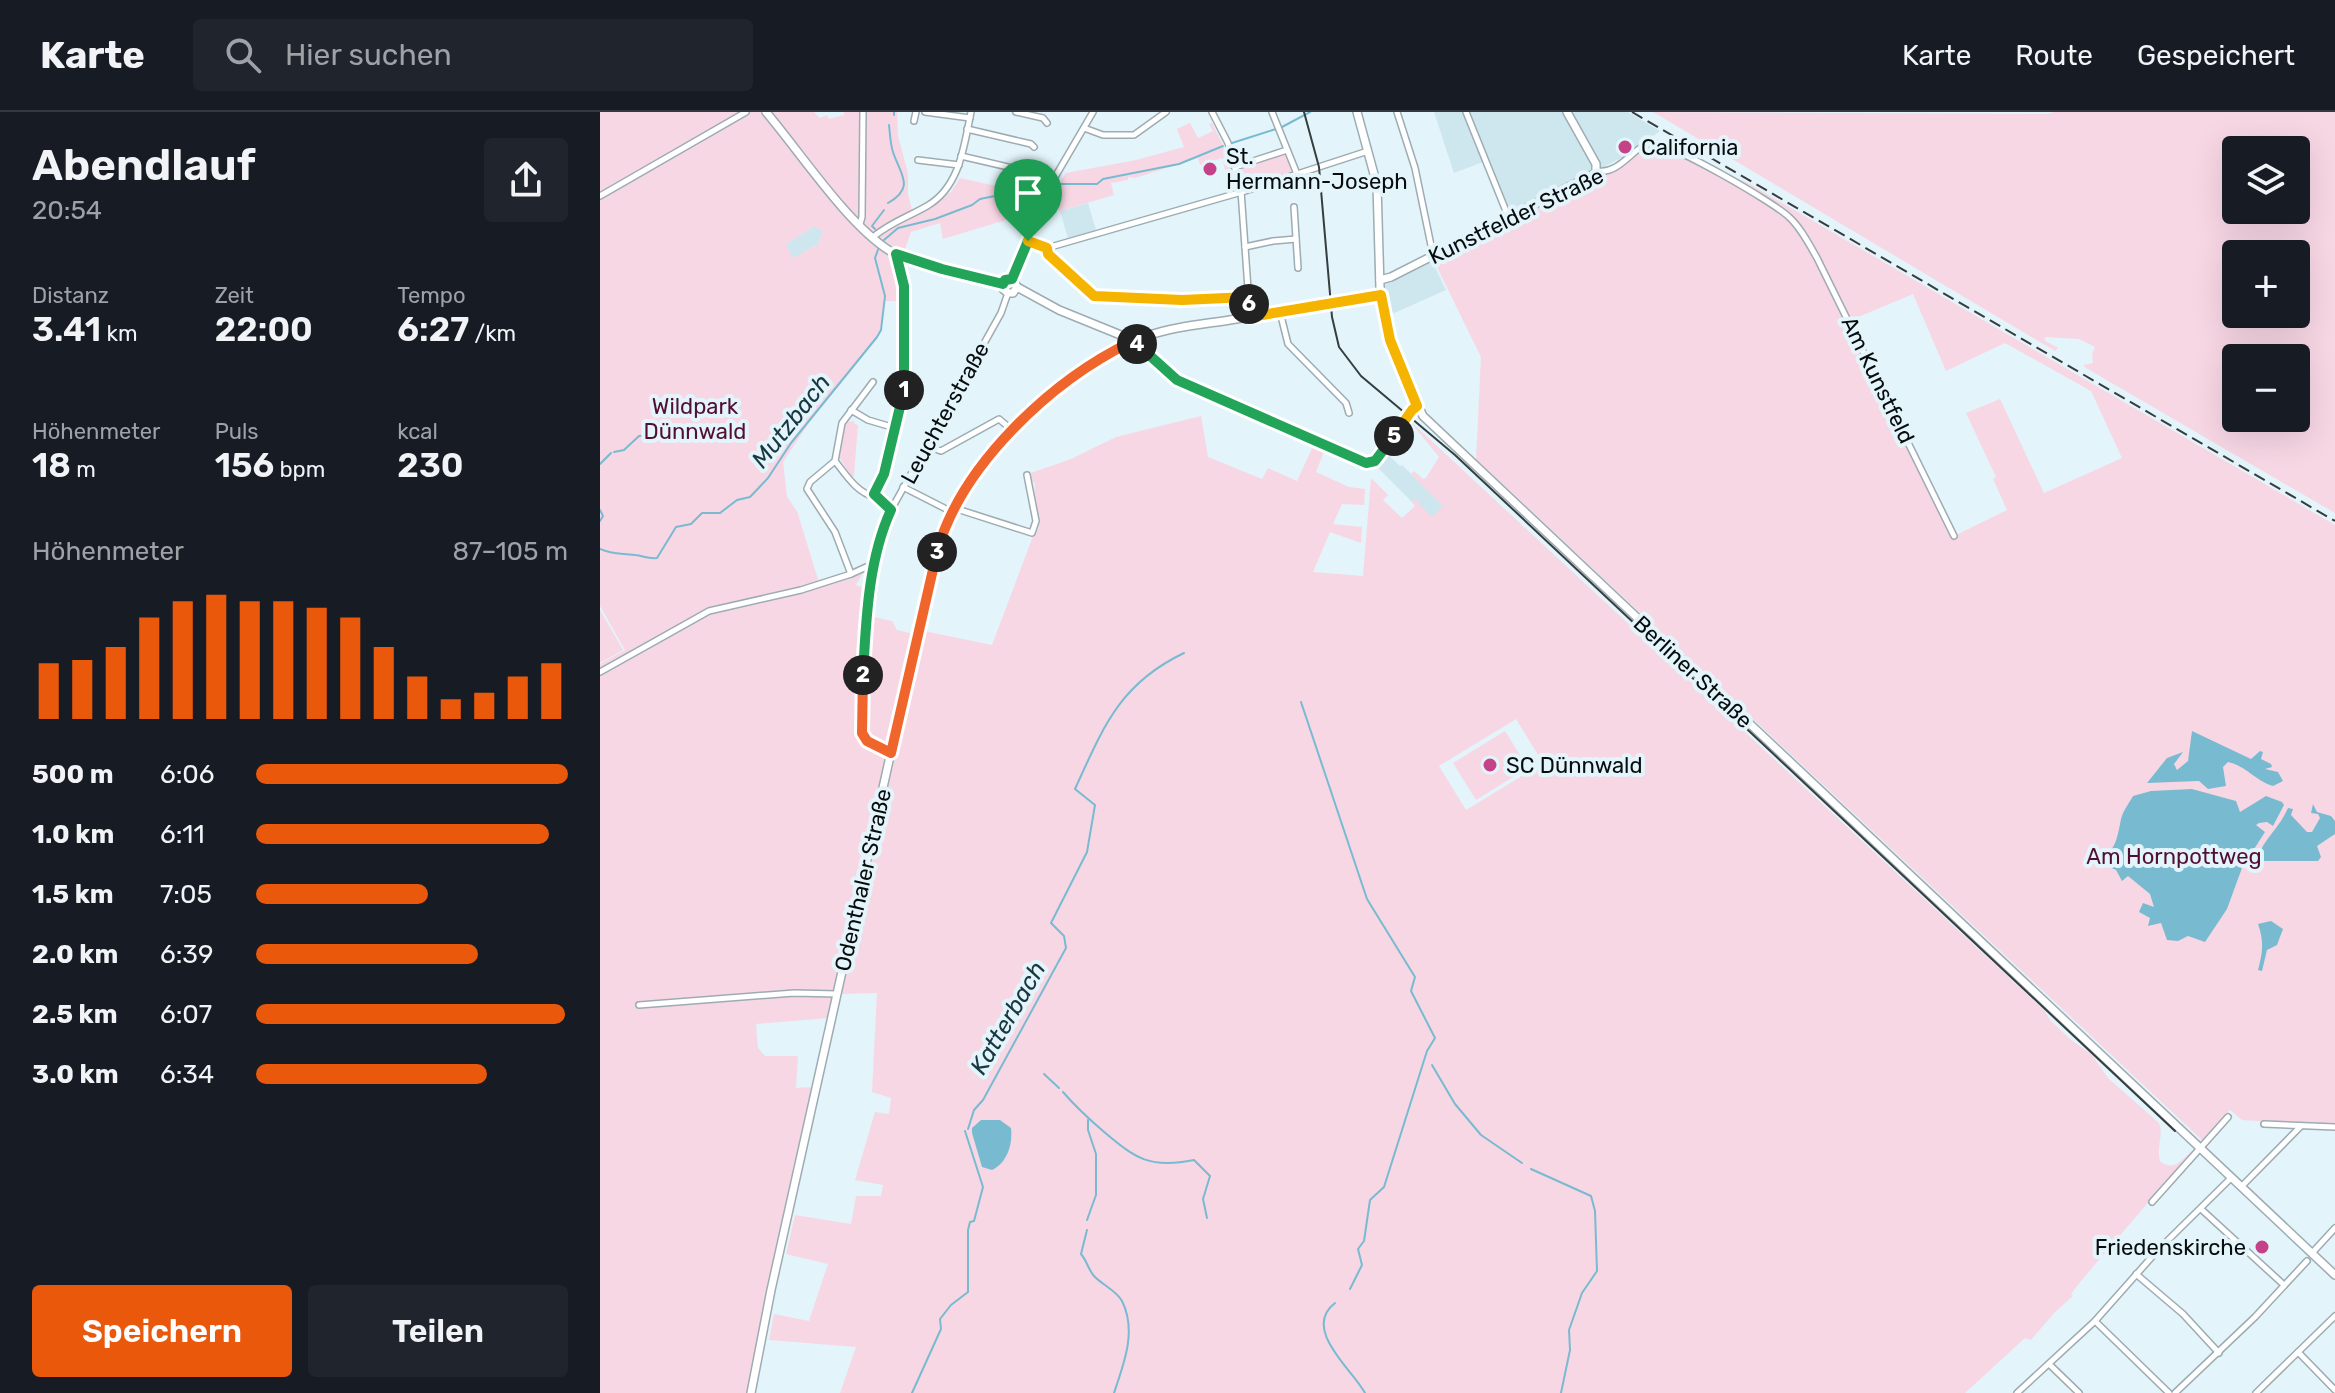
<!DOCTYPE html>
<html lang="de">
<meta charset="utf-8">
<style>
:root{--surface:#171b24;--page:#20242c;--text:#f1f3f6;--muted:#9ea1a6;--line:#363941;--accent:#ea580c}
body{margin:0;font-family:Rubik,sans-serif;background:var(--page);color:var(--text);height:100vh;display:flex;flex-direction:column;font-size:30px;white-space:nowrap}
*{box-sizing:border-box;margin:0}
p{font-size:26px;color:var(--muted)}
.icon{flex:none;width:44px;height:44px;fill:none;stroke:currentColor;stroke-width:2;stroke-linecap:round;stroke-linejoin:round}
.map{position:relative;flex:1;overflow:hidden}
.sheet{display:flex;flex-direction:column;background:var(--surface);width:600px}
.sheet>*{flex:none}
.controls{position:absolute;left:1622px;top:24px;display:grid;gap:16px}
.controls a{display:grid;place-items:center;width:88px;height:88px;border-radius:8px;background:var(--surface);box-shadow:0 8px 32px #0002;font-size:40px}
.pin{position:absolute;display:grid;place-items:center;width:68px;height:68px;color:#fff;margin:-82px -34px;border-radius:50% 50% 50% 0;rotate:-45deg;box-shadow:0 0 8px #0007}
.pin .icon{rotate:45deg}
.km{position:absolute;width:40px;height:40px;margin:-20px;border-radius:50%;background:#222;color:#fff;font-size:22px;line-height:40px;text-align:center}
.round{display:grid;place-items:center;flex:none;width:84px;height:84px;border-radius:8px;background:var(--page)}
.head{display:flex;align-items:center;justify-content:space-between;height:136px;padding:0 32px}
h1{font-size:44px;font-weight:600;line-height:60px}
.metrics{display:grid;grid-template-columns:repeat(3,1fr);gap:12px;height:136px;padding:8px 32px}
.metrics div{display:grid;align-content:center}
.metrics b{font-size:34px;font-weight:600}
.metrics small{font-size:22px;font-weight:400}
.metrics p{font-size:22px}
.chart{height:224px;padding:16px 32px}
.chart p{display:flex;justify-content:space-between}
.chart svg{width:100%;height:144px;margin-top:8px;stroke:var(--accent);stroke-width:6}
.cta{display:flex;gap:16px;margin-top:auto;padding:16px 32px}
.cta a{flex:1;height:92px;border-radius:8px;background:var(--accent);color:#fff;font-size:32px;font-weight:600;line-height:92px;text-align:center}
.cta a+a{background:var(--page);color:var(--text)}
ul{padding:0 32px;list-style:none;font-size:26px}
li{display:grid;grid-template-columns:128px 96px 1fr;align-items:center;height:60px}
li i{height:20px;border-radius:10px;background:var(--accent)}
header{display:flex;align-items:center;gap:48px;box-sizing:border-box;height:112px;padding:0 40px;background:var(--surface);border-bottom:2px solid var(--line)}
header strong{font-size:38px}
nav{display:flex;gap:44px;margin-inline-start:auto;font-size:28px}
.search{width:560px;height:72px;background:var(--page);display:flex;align-items:center;gap:20px;box-sizing:border-box;padding:0 28px;border-radius:8px;color:var(--muted);font-size:30px}
main{display:flex;flex:1;min-height:0}
.map>svg:first-child{display:block}
.built{fill:#cee7ef}
.green{fill:#f8d7e5;fill-rule:evenodd}
.water{fill:#78bbd1}
.lines{fill:none;stroke-linecap:round;stroke-linejoin:round}
.stream{stroke:#78bbd1;stroke-width:2}
.minor-casing{stroke:#9dacb2;stroke-width:8}
.major-casing{stroke:#9dacb2;stroke-width:10}
.minor{stroke:#fff;stroke-width:5}
.major{stroke:#fff;stroke-width:7}
.tram{stroke:#353d3f;stroke-width:2}
.rail{stroke:#353d3f;stroke-width:2;stroke-dasharray:12 6;stroke-linecap:butt}
.split-1-casing{stroke:#fff;stroke-width:16}
.split-2-casing{stroke:#fff;stroke-width:16}
.split-3-casing{stroke:#fff;stroke-width:16}
.split-4-casing{stroke:#fff;stroke-width:16}
.split-5-casing{stroke:#fff;stroke-width:16}
.split-6-casing{stroke:#fff;stroke-width:16}
.split-7-casing{stroke:#fff;stroke-width:16}
.split-1{stroke:#22a559;stroke-width:10}
.split-2{stroke:#22a559;stroke-width:10}
.split-3{stroke:#f0652b;stroke-width:10}
.split-4{stroke:#f0652b;stroke-width:10}
.split-5{stroke:#22a559;stroke-width:10}
.split-6{stroke:#f5b400;stroke-width:10}
.split-7{stroke:#f5b400;stroke-width:10}
.poi-dot{fill:#c54288;stroke:#e3f4fa;stroke-width:3}
.labels{text-anchor:middle;dominant-baseline:central;stroke-width:8;stroke-linejoin:round;paint-order:stroke}
.poi-label{font-size:22px;fill:#070d0e;stroke:#e3f4fa;text-anchor:start}
.street-label{font-size:22px;fill:#070d0e;stroke:#e3f4fa}
.park-label{font-size:22px;fill:#510f34;stroke:#e3f4fa}
.water-label{font-size:24px;font-style:italic;fill:#173741;stroke:#e3f4fa}
</style>
<header>
<strong>Karte</strong>
<div class="search"><svg class="icon" aria-label="search" viewBox="0 0 24 24"><circle cx="10" cy="10" r="6"/><path d="M15 15l6 6"/></svg>Hier suchen</div>
<nav><a>Karte</a><a>Route</a><a>Gespeichert</a></nav>
</header>
<main>
<section class="sheet">
<div class="head"><div><h1>Abendlauf</h1><p>20:54</p></div><a class="round"><svg class="icon" aria-label="share" viewBox="0 0 24 24"><path d="M12 15V3M7 8l5-5 5 5M5 13v7h14v-7"/></svg></a></div>
<div class="metrics">
<div><p>Distanz</p><b>3.41<small> km</small></b></div>
<div><p>Zeit</p><b>22:00</b></div>
<div><p>Tempo</p><b>6:27<small> /km</small></b></div>
</div>
<div class="metrics">
<div><p>Höhenmeter</p><b>18<small> m</small></b></div>
<div><p>Puls</p><b>156<small> bpm</small></b></div>
<div><p>kcal</p><b>230</b></div>
</div>
<div class="chart"><p><span>Höhenmeter</span>87–105 m</p>
<svg viewBox="0 0 160 44" preserveAspectRatio="none"><path d="M5 44V27M15 44V26M25 44V22M35 44V13M45 44V8M55 44V6M65 44V8M75 44V8M85 44V10M95 44V13M105 44V22M115 44V31M125 44V38M135 44V36M145 44V31M155 44V27"/></svg>
</div>
<ul>
<li><b>500 m</b>6:06<i style="width:100%"></i></li>
<li><b>1.0 km</b>6:11<i style="width:94%"></i></li>
<li><b>1.5 km</b>7:05<i style="width:55%"></i></li>
<li><b>2.0 km</b>6:39<i style="width:71%"></i></li>
<li><b>2.5 km</b>6:07<i style="width:99%"></i></li>
<li><b>3.0 km</b>6:34<i style="width:74%"></i></li>
</ul>
<div class="cta"><a>Speichern</a><a>Teilen</a></div>
</section>
<div class="map">
<svg width="1735" height="1281" viewBox="0 0 1735 1281">
<rect width="100%" height="100%" fill="#e3f4fa"/>
<g class="built">
<path d="M834 0H863L883 50 854 61Z"/>
<path d="M870 0H1028L1060 19 1027 43 910 102Z"/>
<path d="M488 91 496 118 468 126 460 99Z"/>
<path d="M214 114 223 119 218 132 192 147 184 133Z"/>
<path d="M831 147 846 178 792 202 789 201 784 175 786 171Z"/>
<path d="M786 341 800 354 802 353 844 394 830 408 776 354Z"/>
</g>
<g class="green">
<path d="M0 0H214L220 6 227 3 229 7 244 3V0H297L298 24 308 61V82L313 103C327 97 339 84 351 80L360 66 405 76 414 62 431 70 435 62 445 67 439 78 435 99 343 127 340 111 311 120 304 140 286 130 281 135C295 150 300 168 301 189H285L281 217 275 229 209 311 183 350 187 385 197 399 220 474 264 459 256 473 268 478 258 627 288 642 229 906 156 912 158 936 165 944H198L196 976 214 975 148 1281H0V552L25 538 0 494ZM214 114 223 119 218 132 193 146 186 132Z"/>
<path d="M1053 0 1448 2 1454 0H1735V401L1486 256 1483 253 1493 251 1492 242 1495 235 1479 227 1446 225 1444 228 1458 236 1455 239ZM1696 38V98H1636V38ZM1696 142V202H1636V142ZM1696 246V306H1636V246Z"/>
<path d="M590 11 598 26 613 19 609 12 612 11 623 33 632 60 626 62 622 46 600 53 598 46 535 66 528 65V68L511 71 514 83 460 99 448 89 466 61 536 48 584 35 577 17Z"/>
<path d="M1063 37 1148 71 1735 413V1014L1642 1008 1630 998 1602 1028 876 347 881 245 833 147 1048 38ZM1313 182 1346 259 1405 231 1491 279 1522 346 1444 381 1400 287 1366 301 1396 365 1393 367 1407 398 1356 423 1251 208Z"/>
<path d="M686 41 693 58 692 61 647 76 644 74 640 56Z"/>
<path d="M601 304 608 345 662 367 668 356 697 369 714 332 725 337 716 360 749 375 765 377 764 393 742 392 733 412 762 415 761 431 730 420 713 460 763 464 771 366 788 383 783 388 802 406 815 394 812 390 815 387 832 405 843 394 811 362 814 359 823 367 826 366 839 345 809 308 1444 898 1450 908 1470 927 1492 943 1508 966 1559 1011C1564 1023 1556 1035 1560 1049 1575 1060 1581 1048 1592 1039L1481 1169 1471 1182 1473 1184 1455 1200 1431 1228 1425 1226 1365 1281H240L256 1235 169 1228 174 1202 209 1209 228 1152 186 1142 195 1103 251 1112 256 1084H281L283 1073 255 1068 275 1000 289 1002 291 986 272 980 277 881 241 882 324 519 392 533 433 424 439 416 434 384 435 371 430 369 428 362 471 347 516 325ZM916 607 943 651 866 698 839 654Z"/>
<path d="M255 309 254 312 258 313 254 363 252 366 239 345 242 315 247 310Z"/>
<path d="M0 498 23 538 0 551Z"/>
<path d="M269 504 292 509 297 518 314 522 289 638 269 628 263 618Z"/>
<path d="M905 619 928 656 876 688 853 651Z"/>
</g>
<g class="water">
<path d="M1592 619 1651 647 1660 639 1663 640 1661 647 1671 652 1672 655 1665 657 1678 660 1683 669 1673 674C1656 669 1646 654 1628 650L1623 655 1626 674 1608 677 1599 669 1547 671 1567 646 1583 640 1574 652 1577 658 1588 649Z"/>
<path d="M1592 677 1636 689 1640 700 1666 684 1682 690 1684 693 1673 714 1667 710 1659 711 1656 713 1665 720 1642 756 1627 797 1605 830 1588 824 1578 829 1567 828 1561 811 1548 814 1550 806 1539 800 1543 791 1554 795 1550 782 1528 764 1522 769 1516 758 1497 750C1516 739 1517 727 1521 707 1523 699 1529 691 1533 684L1551 679Z"/>
<path d="M1713 692 1717 700 1731 704 1735 709V722L1717 734 1721 745 1718 749H1661L1657 746C1664 727 1680 715 1688 696L1693 697 1691 703 1707 720H1712L1720 706 1718 702 1711 701Z"/>
<path d="M1671 809 1683 817 1677 833 1667 838 1662 859 1658 858C1663 840 1664 829 1658 812Z"/>
<path d="M381 1008H400L411 1016C413 1032 407 1051 392 1058L382 1055 372 1021V1016Z"/>
</g>
<g class="lines">
<g class="stream">
<path d="M294 3V0"/>
<path d="M682 15 710 0"/>
<path d="M632 31 676 17"/>
<path d="M460 72H497L503 67 579 52 623 34"/>
<path d="M288 91C316 75 300 62 293 40 290 31 290 21 289 13"/>
<path d="M275 117 272 114 284 98"/>
<path d="M284 128 298 116 335 107 372 93 380 87 405 82H426L440 75"/>
<path d="M14 340 24 338 39 324 56 322"/>
<path d="M0 352 11 341"/>
<path d="M0 398 3 404 0 409"/>
<path d="M0 437C13 443 22 441 35 443 44 444 48 447 57 446L76 415 91 412 102 401H120L137 388 150 385 168 366 191 331 277 225 281 218 285 184 275 146 279 135"/>
<path d="M701 590 767 787 815 865 811 879 835 926 827 939 784 1075 770 1088 764 1129 758 1137 762 1153 750 1177"/>
<path d="M832 953 855 992 881 1023 922 1051"/>
<path d="M444 962 459 976"/>
<path d="M463 980C475 994 489 1007 503 1019 536 1047 550 1057 594 1048L610 1064 603 1087 607 1106"/>
<path d="M368 1017 374 998 383 988 466 836 464 824 451 811 487 740 495 693 475 677C503 616 519 572 584 541"/>
<path d="M931 1057 991 1084 995 1099 997 1159 982 1181 969 1218 970 1238 961 1281"/>
<path d="M487 1108 496 1083V1042L488 1018V1008"/>
<path d="M487 1118 481 1142C487 1149 488 1157 494 1164 501 1172 517 1179 522 1189 537 1219 524 1251 514 1281"/>
<path d="M735 1191C701 1217 753 1258 765 1281"/>
<path d="M312 1281 341 1217 340 1207 351 1193 368 1180V1118L370 1110 374 1109 383 1075 365 1019"/>
</g>
<defs>
<g id="minor">
<path d="M325 0 370 6"/>
<path d="M416 0 443 6 447 11"/>
<path d="M612 0 628 31 641 79 650 205"/>
<path d="M672 0 697 62"/>
<path d="M797 0 815 56 833 143"/>
<path d="M866 0 908 104"/>
<path d="M314 9 316 0"/>
<path d="M484 16 503 23H534L566 0"/>
<path d="M367 17 431 32 434 35"/>
<path d="M361 44 421 58 423 61"/>
<path d="M318 48 359 53"/>
<path d="M635 55 687 38"/>
<path d="M998 59C1021 62 1034 33 1052 31 1068 29 1175 91 1189 105 1201 116 1209 132 1217 146L1354 424"/>
<path d="M0 84 146 0"/>
<path d="M694 95 698 156"/>
<path d="M260 112 262 105 263 0"/>
<path d="M273 125C291 110 308 105 327 94 360 75 364 34 371 0"/>
<path d="M428 129 447 136 448 142 494 184 582 188 648 185"/>
<path d="M645 135 673 129 696 127"/>
<path d="M447 136 645 79 768 39"/>
<path d="M412 167 448 77 493 0"/>
<path d="M680 200 688 232 746 291 749 301"/>
<path d="M535 229 577 268 766 351 775 349 812 298 817 294"/>
<path d="M273 270 242 311 235 349C246 363 257 381 275 385"/>
<path d="M251 298 268 308 295 316"/>
<path d="M326 334 341 339 399 307 412 318"/>
<path d="M235 349 210 370 207 377 235 420 251 462"/>
<path d="M303 375 352 400"/>
<path d="M354 396 432 421 436 409 427 363"/>
<path d="M291 398 274 382 284 362 304 281V174L296 142"/>
<path d="M0 560 109 499 201 478 251 462 275 451"/>
<path d="M291 641 267 629 261 616 267 506 284 415 291 398 401 201 408 181"/>
<path d="M39 893 194 881 237 882"/>
<path d="M1664 1012 1735 1015"/>
<path d="M1642 1074 1701 1014"/>
<path d="M1552 1090 1628 1005"/>
<path d="M1601 1097 1684 1173"/>
<path d="M1712 1141 1735 1116"/>
<path d="M1536 1162 1583 1202 1619 1241"/>
<path d="M1495 1209 1569 1281"/>
<path d="M1698 1240 1735 1278"/>
<path d="M1449 1252 1479 1281"/>
<path d="M1417 1281 1495 1209 1558 1138 1631 1066"/>
<path d="M1575 1281 1655 1205 1707 1149"/>
<path d="M1656 1281 1735 1204"/>
</g>
<g id="major">
<path d="M166 0C200 40 247 112 290 139 317 156 370 163 403 172"/>
<path d="M757 0 777 73 780 176 785 207 802 261 823 304 1735 1163"/>
<path d="M780 168 791 165 996 61V52L967 0"/>
<path d="M403 172V177L408 181H413L417 175"/>
<path d="M403 172 405 168 412 167 417 175"/>
<path d="M417 175 459 198 523 224 531 230"/>
<path d="M151 1281 171 1178 334 447C360 359 459 254 547 224 575 214 607 212 636 207 685 199 733 191 781 183"/>
</g>
</defs>
<use href="#minor" class="minor-casing"/>
<use href="#major" class="major-casing"/>
<use href="#minor" class="minor"/>
<use href="#major" class="major"/>
<path class="tram" d="M704 0 719 55 732 205 739 235 761 264 855 343 1575 1019"/>
<path class="rail" d="M1032 0 1735 409"/>
</g>
<g class="lines">
<defs>
<path id="split-1" d="M304 278V174L296 142 342 157 403 172 405 168 412 167 428 129"/>
<path id="split-2" d="M263 563C266 509 268 448 291 398L274 382 284 362 304 278"/>
<path id="split-3" d="M263 563 262 621 267 629 291 641 337 440"/>
<path id="split-4" d="M337 440C361 353 451 269 531 230L535 228 537 232"/>
<path id="split-5" d="M537 232 577 268 766 351 775 349 794 324"/>
<path id="split-6" d="M649 192 650 205 781 183 790 228 817 294 812 298 794 324"/>
<path id="split-7" d="M428 129 447 136 448 142 494 184 582 188 648 185 649 192"/>
</defs>
<use href="#split-1" class="split-1-casing"/>
<use href="#split-2" class="split-2-casing"/>
<use href="#split-3" class="split-3-casing"/>
<use href="#split-4" class="split-4-casing"/>
<use href="#split-5" class="split-5-casing"/>
<use href="#split-6" class="split-6-casing"/>
<use href="#split-7" class="split-7-casing"/>
<use href="#split-1" class="split-1"/>
<use href="#split-2" class="split-2"/>
<use href="#split-3" class="split-3"/>
<use href="#split-4" class="split-4"/>
<use href="#split-5" class="split-5"/>
<use href="#split-6" class="split-6"/>
<use href="#split-7" class="split-7"/>
</g>
<g class="poi-dot">
<circle cx="1025" cy="35" r="8"/>
<circle cx="610" cy="57" r="8"/>
<circle cx="890" cy="653" r="8"/>
<circle cx="1662" cy="1135" r="8"/>
</g>
<g class="labels">
<g class="poi-label">
<text x="1041" y="35">California</text>
<text x="626" y="44">St.<tspan x="626" dy="25">Hermann-Joseph</tspan></text>
<text x="906" y="653">SC Dünnwald</text>
<text x="1646" y="1135" text-anchor="end">Friedenskirche</text>
</g>
<g class="street-label">
<text transform="translate(916 104) rotate(-26)">Kunstfelder Straße</text>
<text transform="translate(1278 268) rotate(64)">Am Kunstfeld</text>
<text transform="translate(345 301) rotate(-61)">Leuchterstraße</text>
<text transform="translate(1093 560) rotate(43)">Berliner Straße</text>
<text transform="translate(263 768) rotate(-77)">Odenthaler Straße</text>
</g>
<g class="park-label">
<text x="95" y="294">Wildpark<tspan x="95" dy="25">Dünnwald</tspan></text>
<text x="1574" y="744">Am Hornpottweg</text>
</g>
<g class="water-label">
<text transform="translate(191 309) rotate(-52)">Mutzbach</text>
<text transform="translate(408 906) rotate(-60)">Katterbach</text>
</g>
</g>
</svg>
<div class="controls">
<a><svg class="icon" aria-label="layers" viewBox="0 0 24 24"><path d="M12 4l9 5-9 5-9-5zM3 14l9 5 9-5"/></svg></a>
<a>+</a>
<a>−</a>
</div>
<div class="pin" style="left:428px;top:129px;background:#1e9e55"><svg class="icon" aria-label="arrive" viewBox="0 0 24 24"><path d="M6 21V4h12l-3 4 3 4H6"/></svg></div>
<b class="km" style="left:304px;top:278px">1</b>
<b class="km" style="left:263px;top:563px">2</b>
<b class="km" style="left:337px;top:440px">3</b>
<b class="km" style="left:537px;top:232px">4</b>
<b class="km" style="left:794px;top:324px">5</b>
<b class="km" style="left:649px;top:192px">6</b>
</div>
</main>
